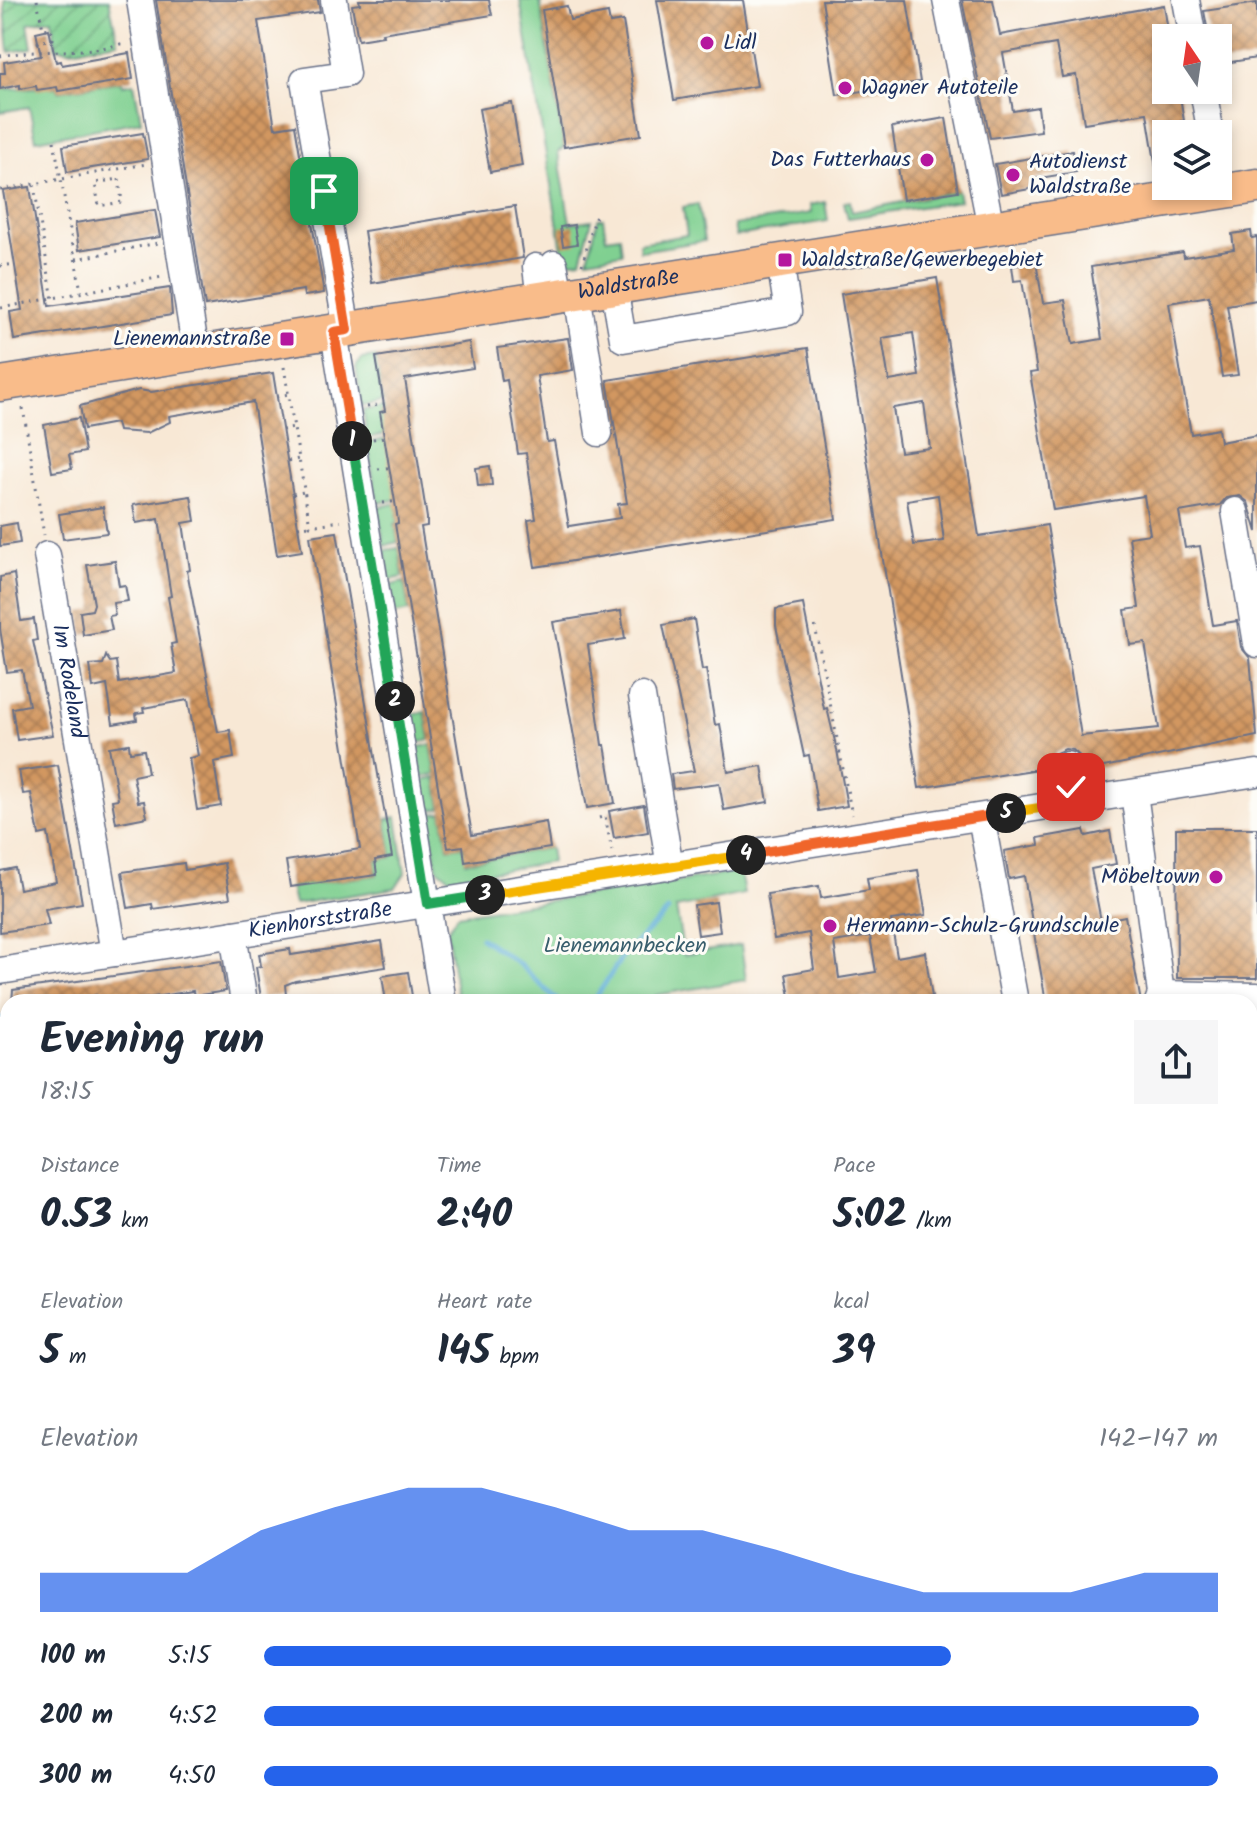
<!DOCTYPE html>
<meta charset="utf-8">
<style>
:root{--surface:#fff;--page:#f6f6f7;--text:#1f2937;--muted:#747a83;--accent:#2563eb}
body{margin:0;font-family:Kalam,sans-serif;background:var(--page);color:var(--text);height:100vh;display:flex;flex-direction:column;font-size:30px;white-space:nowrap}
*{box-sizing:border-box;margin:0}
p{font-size:26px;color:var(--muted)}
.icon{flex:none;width:44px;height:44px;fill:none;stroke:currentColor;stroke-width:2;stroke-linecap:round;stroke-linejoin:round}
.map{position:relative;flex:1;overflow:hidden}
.drawer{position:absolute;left:0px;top:994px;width:1258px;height:828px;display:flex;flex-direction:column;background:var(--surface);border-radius:24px 24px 0 0;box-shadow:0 4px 12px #0003}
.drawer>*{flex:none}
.needle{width:52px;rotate:347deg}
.fabs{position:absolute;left:1152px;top:24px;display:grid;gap:16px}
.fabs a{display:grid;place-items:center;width:80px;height:80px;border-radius:0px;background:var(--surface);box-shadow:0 4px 12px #0003;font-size:40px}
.pin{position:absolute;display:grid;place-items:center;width:68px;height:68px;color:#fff;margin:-34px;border-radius:16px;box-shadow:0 4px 12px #0006}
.km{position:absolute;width:40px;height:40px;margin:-20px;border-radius:50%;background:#222;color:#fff;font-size:22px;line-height:40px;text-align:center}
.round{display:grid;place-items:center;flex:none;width:84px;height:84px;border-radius:0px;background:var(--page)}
.head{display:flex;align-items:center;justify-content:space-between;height:136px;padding:0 40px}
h1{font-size:44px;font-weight:800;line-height:60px}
.metrics{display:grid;grid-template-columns:repeat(3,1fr);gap:12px;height:136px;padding:8px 40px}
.metrics div{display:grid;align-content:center}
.metrics b{font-size:40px;font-weight:800}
.metrics small{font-size:22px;font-weight:400}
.metrics p{font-size:22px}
.chart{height:224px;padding:16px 40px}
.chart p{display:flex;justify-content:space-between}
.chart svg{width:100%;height:144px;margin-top:8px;fill:var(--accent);opacity:.7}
ul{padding:0 40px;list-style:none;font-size:26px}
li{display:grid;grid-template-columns:128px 96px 1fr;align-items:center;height:60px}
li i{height:20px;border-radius:10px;background:var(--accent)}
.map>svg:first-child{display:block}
.green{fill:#80d091;stroke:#4e8078;stroke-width:2}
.garden{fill:url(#garden-furrows);stroke:#4e8078;stroke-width:2}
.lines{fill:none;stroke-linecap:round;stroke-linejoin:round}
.stream{stroke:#5badd6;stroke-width:5}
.building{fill:url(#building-cross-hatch);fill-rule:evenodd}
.minor-casing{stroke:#687088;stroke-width:29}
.major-casing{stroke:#687088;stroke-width:37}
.path{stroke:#687088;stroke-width:3;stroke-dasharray:2 6;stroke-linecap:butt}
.minor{stroke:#fff;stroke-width:26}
.major{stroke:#f9bc8a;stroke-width:34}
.split-1-casing{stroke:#fff;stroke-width:16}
.split-2-casing{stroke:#fff;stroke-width:16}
.split-3-casing{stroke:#fff;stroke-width:16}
.split-4-casing{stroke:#fff;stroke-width:16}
.split-5-casing{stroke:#fff;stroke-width:16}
.split-6-casing{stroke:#fff;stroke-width:16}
.split-1{stroke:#f0652b;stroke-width:10}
.split-2{stroke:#22a559;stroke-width:10}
.split-3{stroke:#22a559;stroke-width:10}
.split-4{stroke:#f5b400;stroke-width:10}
.split-5{stroke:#f0652b;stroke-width:10}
.split-6{stroke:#f5b400;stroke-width:10}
.poi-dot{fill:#b5179e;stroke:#fdfcf7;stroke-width:3}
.labels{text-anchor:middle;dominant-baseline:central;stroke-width:6;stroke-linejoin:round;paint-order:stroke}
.poi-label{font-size:22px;fill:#1b2f5e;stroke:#fdfcf7;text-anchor:start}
.street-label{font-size:22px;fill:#1b2f5e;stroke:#fdfcf7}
.park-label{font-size:22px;fill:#395f6d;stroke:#fdfcf7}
</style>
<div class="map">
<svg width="1257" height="1822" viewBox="0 0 1257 1822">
<defs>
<pattern id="garden-furrows" width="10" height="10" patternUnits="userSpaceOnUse" patternTransform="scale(2)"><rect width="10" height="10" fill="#80d091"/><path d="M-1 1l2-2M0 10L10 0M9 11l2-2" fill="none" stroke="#68a97a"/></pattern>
<pattern id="building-cross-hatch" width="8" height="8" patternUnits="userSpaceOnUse" patternTransform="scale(2)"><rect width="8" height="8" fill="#d29760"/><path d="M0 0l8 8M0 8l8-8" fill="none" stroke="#aa7c52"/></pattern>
</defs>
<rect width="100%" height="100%" fill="#fdfcf7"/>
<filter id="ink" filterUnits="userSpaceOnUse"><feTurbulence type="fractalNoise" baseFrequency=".0125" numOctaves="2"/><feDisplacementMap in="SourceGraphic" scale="16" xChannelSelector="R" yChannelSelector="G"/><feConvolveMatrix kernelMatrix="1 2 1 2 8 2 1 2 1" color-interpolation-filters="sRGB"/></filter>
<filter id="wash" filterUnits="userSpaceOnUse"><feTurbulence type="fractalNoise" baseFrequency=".006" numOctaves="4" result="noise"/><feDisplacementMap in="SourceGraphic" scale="32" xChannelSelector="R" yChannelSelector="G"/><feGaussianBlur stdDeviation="1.8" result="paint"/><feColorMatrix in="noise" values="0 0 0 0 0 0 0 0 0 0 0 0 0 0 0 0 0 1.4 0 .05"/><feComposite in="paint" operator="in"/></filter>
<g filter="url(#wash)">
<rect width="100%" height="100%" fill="#f8e8d5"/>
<g class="green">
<path d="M520 0H546L540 1 564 147 558 152 570 223 592 220 581 260 564 262Z"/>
<path d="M122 81 123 85 134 83 141 121 36 140 29 107 0 112V89L57 87 59 91Z"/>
<path d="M958 191 960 201 848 218 844 202 850 201 852 212Z"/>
<path d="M825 202 828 221 736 236 734 225 811 213 810 205Z"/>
<path d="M698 204 704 241 640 251 639 243 687 235 683 207Z"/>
<path d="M603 218 606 238 620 236 622 253 588 259 598 219Z"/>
<path d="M376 357 383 402 362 406 356 367 362 359Z"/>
<path d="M384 407 385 411 381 412 388 434 367 438 363 410Z"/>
<path d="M389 438 399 499 378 503 367 443Z"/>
<path d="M399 503 401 514 397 515 398 523 395 524 398 542 384 546 378 507Z"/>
<path d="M399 548 403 577 390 580 385 550Z"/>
<path d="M404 582 409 611 395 614 391 585Z"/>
<path d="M425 712 430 740 416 743 412 715Z"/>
<path d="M431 745 436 775 422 777 417 747Z"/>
<path d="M436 778 441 808 427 811 422 781Z"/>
<path d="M442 812 448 848 463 846 466 862 550 848 552 862 451 879 437 868 428 814Z"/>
<path d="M397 817 405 873 395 888 294 904 290 887 377 875 375 860 392 857 386 819Z"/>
<path d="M740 872 744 894 676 908 684 955 741 945 746 980 656 995 657 1002H458L447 931 457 915Z"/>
<path d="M8 1386V1511C0 1486 0 1412 8 1386Z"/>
<rect x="269" y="1814" width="103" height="8"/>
<path d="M399 1814H433L484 1822H399Z"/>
<path d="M736 1814H989V1818L751 1822Z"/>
<path d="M70 1815 174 1817V1822H70Z"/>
</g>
<path class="garden" d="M4 0H109L118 42 70 50 56 48 52 19 28 23 32 48 9 52Z"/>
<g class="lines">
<g class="stream">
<path d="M481 938 520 965 559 1002"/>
<path d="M593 1002 624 954 668 911"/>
<path d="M0 1018 8 1020"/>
</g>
</g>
<g id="blocks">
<g class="building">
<path d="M156 0H318L320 12 258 21 275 128 295 125 324 293 304 296 303 290 205 306Z"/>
<path d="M359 0H489L492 15 382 33 383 36 358 40 352 5 360 4Z"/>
<path d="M657 0H743L757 86 674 100Z"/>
<path d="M822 0H907L920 82 837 95Z"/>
<path d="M962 0H993L1000 35 1164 5 1169 38H1166V90H1179L1184 121H1181L1183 134H1166V179L1158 180 1147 113 1084 123 1076 75 1062 77 1056 44 1003 53 1013 111 1038 107 1041 131 990 138Z"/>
<path d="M1257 3V58L1218 64V38H1209L1204 11Z"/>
<path d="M567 6 570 20 608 13 610 23 623 21 641 135 564 147 542 10Z"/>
<path d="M49 29 56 62 61 61 62 65 129 53 133 79 58 91 57 87 37 90 36 86 20 89V85L0 89V73H5L4 62 41 56 36 32Z"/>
<path d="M512 103 522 166 490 172 479 109Z"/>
<path d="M946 118 958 191 903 200 892 127Z"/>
<path d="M143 133 148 159 67 172 63 146Z"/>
<path d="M1073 151 1076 172 1034 179 1036 188 1001 194 995 164Z"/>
<path d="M30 187 49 306 170 288 172 315 14 340 10 312 22 310 3 191Z"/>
<path d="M515 206 523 258 372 283 364 231Z"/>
<path d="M155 210 160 237 79 250 75 223Z"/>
<path d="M574 225 577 244 563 246 560 227Z"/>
<path d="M1251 231 1252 238 1257 237V300L1227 305 1238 375 1222 377 1209 296 1169 303 1191 434 1218 429 1220 442 1257 435V532L1248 502 1240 496 1226 498 1220 505 1179 512 1185 548 1200 546 1213 625 1237 621 1241 647 1250 658 1257 736 1094 769 1073 750 1065 749 1056 753 1051 767 919 788 841 294 937 278 979 536 1047 525 1081 736 1159 728 1145 643 1130 645 1125 610 1139 608 1129 537 1150 534 1144 496 1053 510 1030 373 1037 372 1022 280 1014 281 1012 266 1036 262 1043 303 1065 300 1073 344 1102 339 1091 267 1183 252 1184 257 1234 249 1232 234ZM913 333 919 376 889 381 882 338ZM924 403 930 448 900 452 893 408ZM938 495 944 541 914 545 907 500Z"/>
<path d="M568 338 573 370 537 376 547 442 554 441 569 526 620 518 618 504 627 503 607 380 808 348 836 519 535 567 528 520 536 519 526 453 518 454 507 380 502 381 497 348Z"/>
<path d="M469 342 473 368 405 379 427 518V526L421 527 472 835 546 822 550 848 465 862 463 846 448 848 395 524 398 523 397 514 380 412 385 411 376 357Z"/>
<path d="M273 373 302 551 277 555 253 402 169 416 170 422 147 433 118 431 116 423 84 429 80 406 139 390 151 392Z"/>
<path d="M79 418 85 452 69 455 72 469 52 472 44 425Z"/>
<path d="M490 466 492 485 478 486 476 468Z"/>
<path d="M191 496 195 521 183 523 190 570 187 571 218 732 230 730 234 758 214 762 221 806 197 810 189 758 198 756 188 700 143 708 144 712 136 713 137 720 113 724 107 685 93 688 90 665 103 664 106 656 110 662 116 661 119 683 176 673 171 644 176 643 168 597 171 596 159 519 136 523 133 505Z"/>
<path d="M103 507 107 533 63 539 59 514Z"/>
<path d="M17 523 20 543 0 546V526Z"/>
<path d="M337 532 392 857 375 860 377 875 290 887 286 861 360 849 310 536Z"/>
<path d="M115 561 119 586 125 585 128 601 113 603 115 615 109 616 112 630 83 635 80 612 92 610 94 604 87 565Z"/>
<path d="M14 574 21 621 34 619 37 640 33 641 53 735 17 740 12 708 29 705 22 670 7 672 0 629V577Z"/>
<path d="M803 604 824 709 827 708 837 750 847 806 818 811 809 755 804 756 776 626V609Z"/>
<path d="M621 611 625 639 588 645 602 745H605L615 803 587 808 553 622Z"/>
<path d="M694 619 702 670 706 669 715 725 720 724 728 772 762 766 768 802 724 810 719 783 673 789 671 774 694 771 663 625Z"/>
<path d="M129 744 130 752 144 750 148 773 133 776 138 802 144 801 147 817 116 823 112 800 118 799 109 747Z"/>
<path d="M58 765 82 903 45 909 49 925 0 932V871L15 868 19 889 56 882 48 833 39 835 31 793 23 794 19 771Z"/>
<path d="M644 805 648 832 614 838 609 811Z"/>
<path d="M1176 828H1257V978H1177Z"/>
<path d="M1084 830 1086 836 1110 831 1116 864 1091 869 1101 921 1125 916 1141 1002H1046L1024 876 1009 879 1004 851 1039 845 1038 838Z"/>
<path d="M184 863 185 870 224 863 230 898 153 909 152 904 128 908 122 872Z"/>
<path d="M918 870 926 915 891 920 897 957 925 952 932 997 900 1002H880V999L791 1002 786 974 814 969 809 933 774 939 767 894 819 886 821 898 869 890 867 878ZM870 936 876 972 839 978 834 942Z"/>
<path d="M716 902 720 932 698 935 694 905Z"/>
<path d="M382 941 386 967 295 981 285 985 286 995 261 998 256 967 261 966 259 954 290 949 291 955Z"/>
<path d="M221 961 226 991 194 996 193 991 122 1002H98L96 995 70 1002H12L13 990Z"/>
<path d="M408 972 413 1002H386L382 976Z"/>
</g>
</g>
</g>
<g filter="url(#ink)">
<use href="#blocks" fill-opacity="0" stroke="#687088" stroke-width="2"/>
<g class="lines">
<defs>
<g id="minor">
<path d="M140 0 196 353"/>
<path d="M334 0 346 74 304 80 347 330"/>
<path d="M946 0 991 228"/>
<path d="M1186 0 1193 38"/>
<path d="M1203 90 1211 134"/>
<path d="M554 264 560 296"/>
<path d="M536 267 540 299"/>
<path d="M614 287 623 339 788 312 780 261"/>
<path d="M577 293 599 433"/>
<path d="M334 332 443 1002"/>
<path d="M1235 511 1257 644"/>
<path id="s1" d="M47 555 114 953"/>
<path d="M642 696 670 867"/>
<path d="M1067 765 1073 803"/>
<path d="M1134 793 1161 994 1158 1002"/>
<path d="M981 817 1015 1002"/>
<path d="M233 934 244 1002"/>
<path id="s2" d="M0 971 1257 773"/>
<path d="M1161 994 1257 996"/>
<path d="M0 1068 8 1070"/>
<path d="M1250 1109H1257"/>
<path d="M1250 1196H1257"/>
<path d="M1250 1340H1257"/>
<path d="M0 1365H8"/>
<path d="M1254 1555H1257"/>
<path d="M258 1814V1822"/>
<path d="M1143 1814V1822"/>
<path d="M56 1822V1814"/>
</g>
<g id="major">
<path id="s3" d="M0 384 1257 186"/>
</g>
</defs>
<use href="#minor" class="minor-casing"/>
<use href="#major" class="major-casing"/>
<g class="path">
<path d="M37 0 43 29 51 28 53 39 38 42 40 49"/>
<path d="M0 56C41 48 84 55 124 43"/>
<path d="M54 141 81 291"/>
<path d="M119 179 122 202 99 206 95 183Z"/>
<path d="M34 185 53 300"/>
<path d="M0 190 146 164"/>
<path d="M76 259 158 243"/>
<path d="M582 265 596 215"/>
<path d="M0 266 15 264"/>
<path d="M1 308 162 277"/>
<path d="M284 367 310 526 341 521"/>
<path d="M277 396 289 394"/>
<path d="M367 407 383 404"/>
<path d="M23 408 44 535"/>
<path d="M282 430 294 428"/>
<path d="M373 439 389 436"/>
<path d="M288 461 299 459"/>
<path d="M378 469 394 467"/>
<path d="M293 494 304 492"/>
<path d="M383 503 399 501"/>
<path d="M298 527 310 526"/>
<path d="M815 626 852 815"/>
<path d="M599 818 605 816 612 851"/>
<path d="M0 1033 8 1034"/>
<path d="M0 1214 8 1209"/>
<path d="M0 1289 8 1291"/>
<path d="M0 1506 8 1524"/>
<path d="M0 1600 8 1603"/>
<path d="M0 1699H8"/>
<path d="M0 1762H8"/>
<path d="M0 1787 8 1776"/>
<path d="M201 1814V1819H237"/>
<path d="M676 1814 682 1822"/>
<path d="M772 1814 773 1822"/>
<path d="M689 1822 694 1816 752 1814"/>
</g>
<use href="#minor" class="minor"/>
<use href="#major" class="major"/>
</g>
</g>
<g class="lines" filter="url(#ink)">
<defs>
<path id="split-1" d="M324 191 347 330 334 332 352 441"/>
<path id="split-2" d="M352 441 395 701"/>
<path id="split-3" d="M395 701 428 904 485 895"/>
<path id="split-4" d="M485 895 746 855"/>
<path id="split-5" d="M746 855 1006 813"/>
<path id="split-6" d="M1006 813 1073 803 1071 787"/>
</defs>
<use href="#split-1" class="split-1-casing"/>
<use href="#split-2" class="split-2-casing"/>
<use href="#split-3" class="split-3-casing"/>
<use href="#split-4" class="split-4-casing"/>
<use href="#split-5" class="split-5-casing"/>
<use href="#split-6" class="split-6-casing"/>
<use href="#split-1" class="split-1"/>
<use href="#split-2" class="split-2"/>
<use href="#split-3" class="split-3"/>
<use href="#split-4" class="split-4"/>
<use href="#split-5" class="split-5"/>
<use href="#split-6" class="split-6"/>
</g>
<g class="poi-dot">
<circle cx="707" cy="43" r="8"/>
<circle cx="845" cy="88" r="8"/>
<circle cx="927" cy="160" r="8"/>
<circle cx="1013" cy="175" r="8"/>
<rect x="777" y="252" width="16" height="16" rx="4"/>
<rect x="279" y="331" width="16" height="16" rx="4"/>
<circle cx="1216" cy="877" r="8"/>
<circle cx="830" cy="926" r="8"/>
</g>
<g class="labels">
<g class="poi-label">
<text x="723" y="43">Lidl</text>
<text x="861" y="88">Wagner Autoteile</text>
<text x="911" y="160" text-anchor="end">Das Futterhaus</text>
<text x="1029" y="162">Autodienst<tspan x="1029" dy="25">Waldstraße</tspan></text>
<text x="801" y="260">Waldstraße/Gewerbegebiet</text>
<text x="271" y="339" text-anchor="end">Lienemannstraße</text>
<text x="1200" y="877" text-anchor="end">Möbeltown</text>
<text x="846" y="926">Hermann-Schulz-Grundschule</text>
</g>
<g class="street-label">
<text stroke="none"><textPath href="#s3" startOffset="636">Waldstraße</textPath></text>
<text stroke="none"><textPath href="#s1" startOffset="128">Im Rodeland</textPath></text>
<text stroke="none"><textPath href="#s2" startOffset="324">Kienhorststraße</textPath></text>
</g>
<g class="park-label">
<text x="625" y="946">Lienemannbecken</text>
</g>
</g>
</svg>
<div class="fabs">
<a><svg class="needle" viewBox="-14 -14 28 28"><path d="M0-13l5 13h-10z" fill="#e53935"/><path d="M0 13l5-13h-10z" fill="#747a83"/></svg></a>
<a><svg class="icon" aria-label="layers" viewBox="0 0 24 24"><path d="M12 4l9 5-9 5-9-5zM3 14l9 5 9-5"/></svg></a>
</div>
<div class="pin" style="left:324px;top:191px;background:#1e9e55"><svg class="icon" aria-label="arrive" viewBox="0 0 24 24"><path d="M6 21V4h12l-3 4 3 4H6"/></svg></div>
<div class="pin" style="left:1071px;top:787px;background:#d93025"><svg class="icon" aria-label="check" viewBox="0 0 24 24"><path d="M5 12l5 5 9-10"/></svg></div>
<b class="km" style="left:352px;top:441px">1</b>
<b class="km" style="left:395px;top:701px">2</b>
<b class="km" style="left:485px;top:895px">3</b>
<b class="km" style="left:746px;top:855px">4</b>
<b class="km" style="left:1006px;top:813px">5</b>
<section class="drawer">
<div class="head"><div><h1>Evening run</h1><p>18:15</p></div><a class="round"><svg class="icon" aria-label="share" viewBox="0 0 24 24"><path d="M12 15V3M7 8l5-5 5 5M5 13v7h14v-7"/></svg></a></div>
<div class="metrics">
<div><p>Distance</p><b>0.53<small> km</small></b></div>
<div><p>Time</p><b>2:40</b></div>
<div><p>Pace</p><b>5:02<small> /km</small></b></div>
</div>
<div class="metrics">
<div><p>Elevation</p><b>5<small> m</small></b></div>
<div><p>Heart rate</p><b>145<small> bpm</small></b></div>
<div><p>kcal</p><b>39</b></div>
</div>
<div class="chart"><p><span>Elevation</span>142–147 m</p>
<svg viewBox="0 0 160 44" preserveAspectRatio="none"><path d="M0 44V32L10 32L20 32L30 19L40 12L50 6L60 6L70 12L80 19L90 19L100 25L110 32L120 38L130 38L140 38L150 32L160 32V44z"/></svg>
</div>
<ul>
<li><b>100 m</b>5:15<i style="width:72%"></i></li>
<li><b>200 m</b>4:52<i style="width:98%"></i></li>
<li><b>300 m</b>4:50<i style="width:100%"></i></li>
</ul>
</section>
</div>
